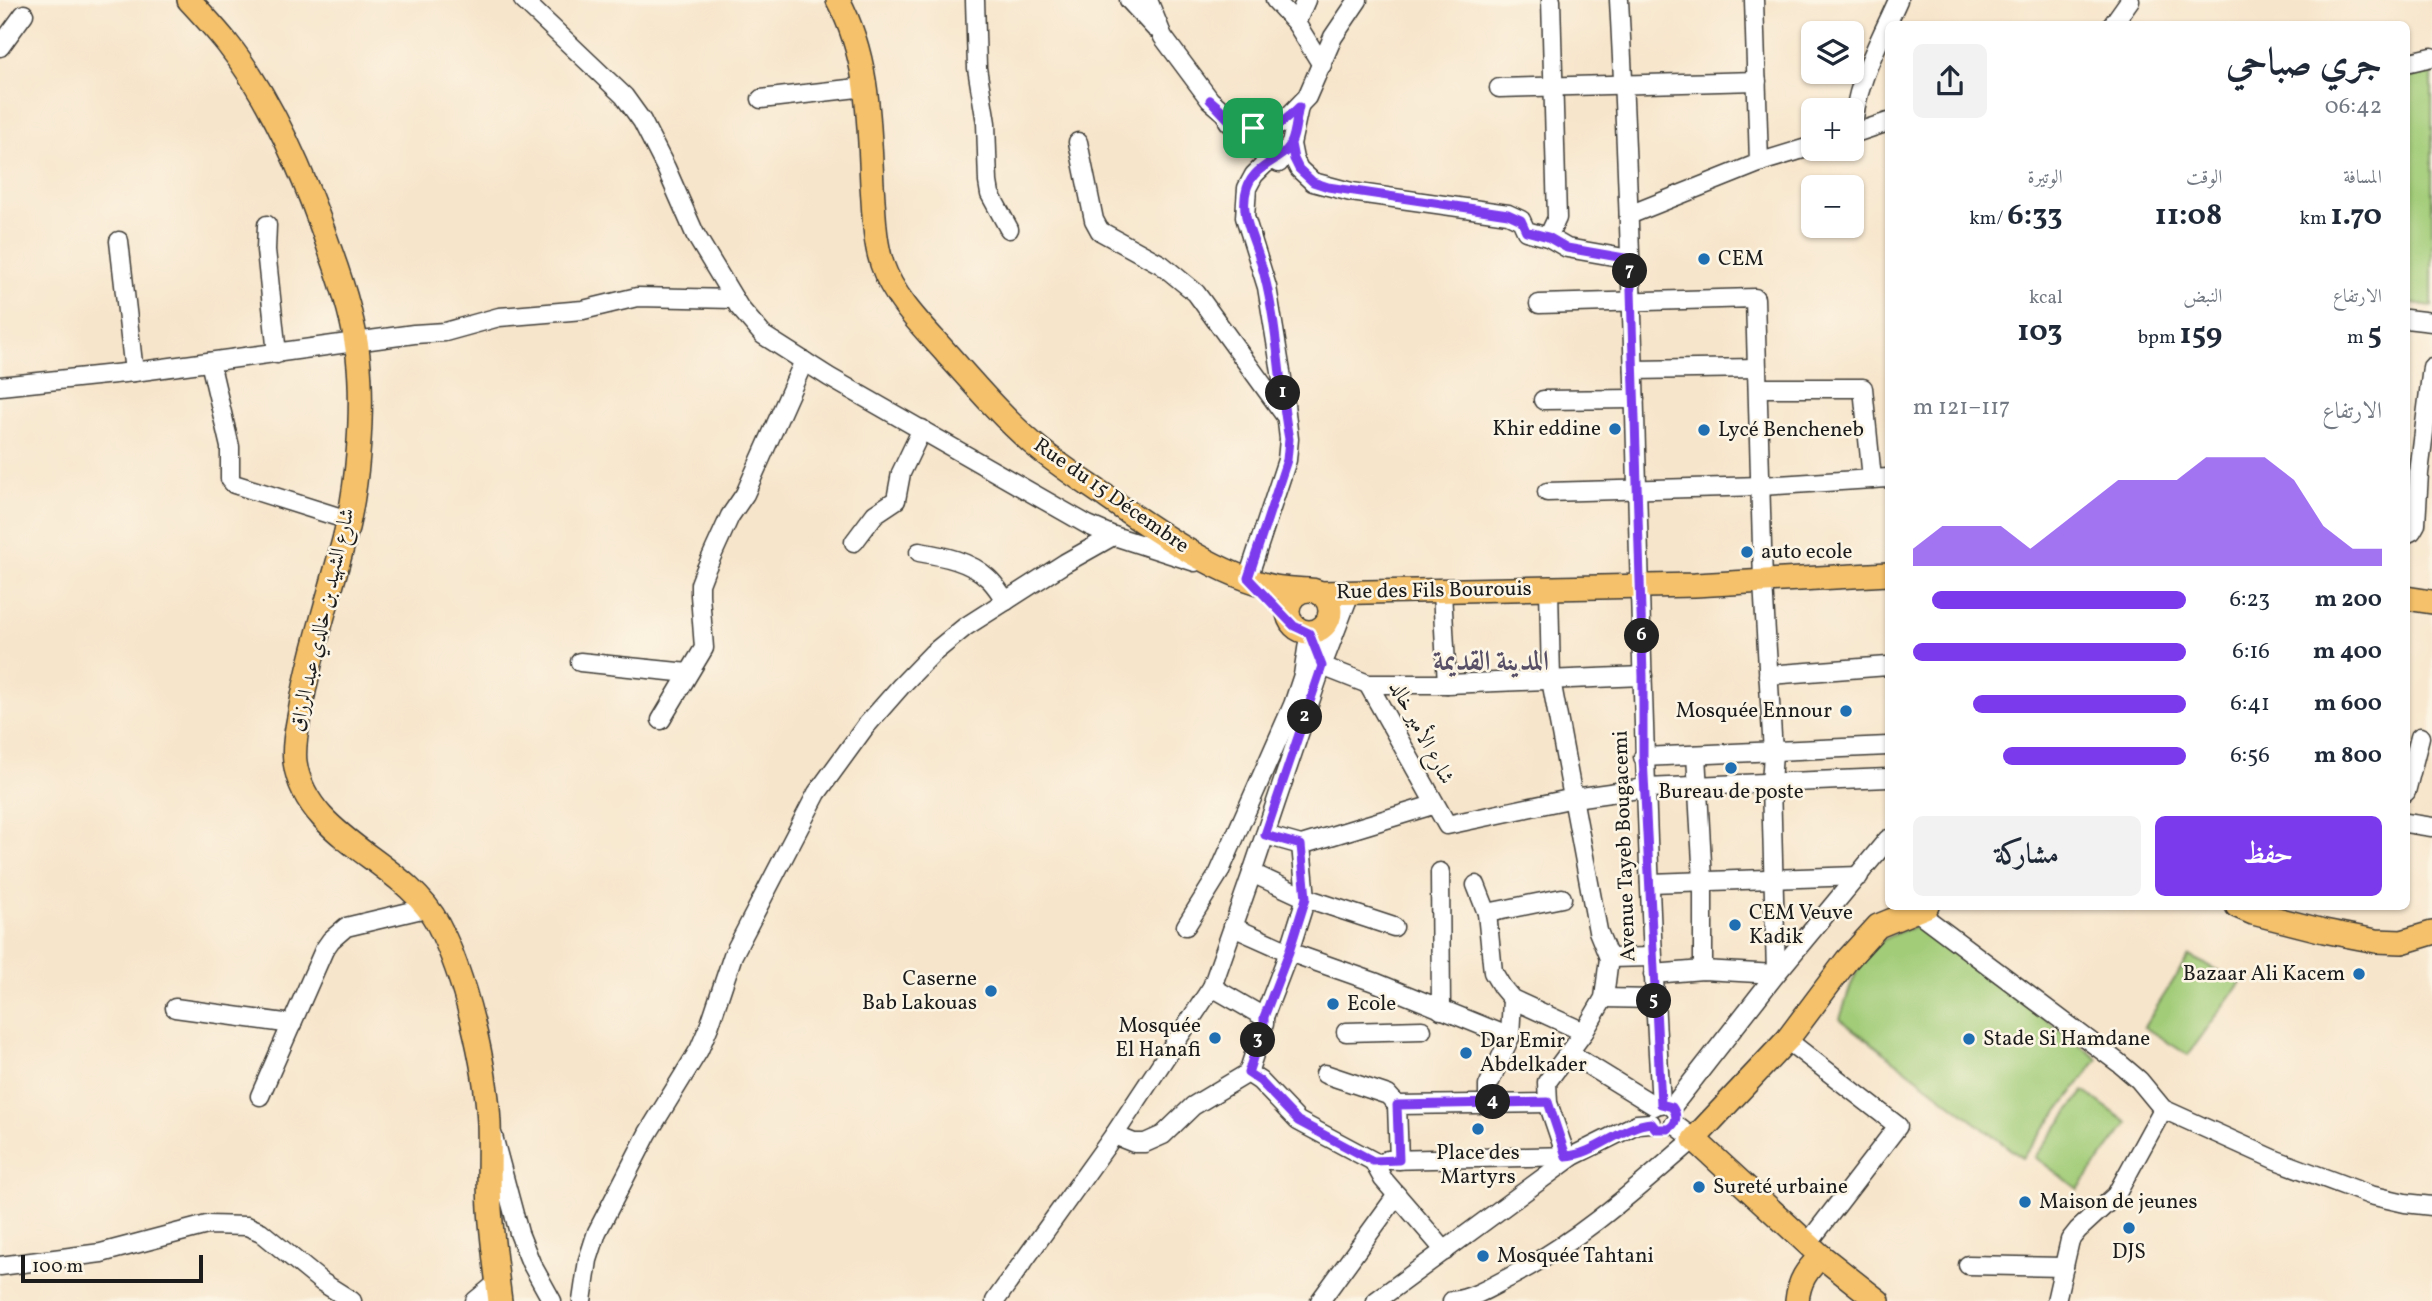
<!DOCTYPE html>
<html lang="ar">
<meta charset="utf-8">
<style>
:root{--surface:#fff;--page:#f2f2f3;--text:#1f2937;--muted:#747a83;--accent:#7c3aed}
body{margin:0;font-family:Vollkorn,Amiri,serif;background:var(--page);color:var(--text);direction:rtl;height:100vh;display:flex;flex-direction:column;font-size:26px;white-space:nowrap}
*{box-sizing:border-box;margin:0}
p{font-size:23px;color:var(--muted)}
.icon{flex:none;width:38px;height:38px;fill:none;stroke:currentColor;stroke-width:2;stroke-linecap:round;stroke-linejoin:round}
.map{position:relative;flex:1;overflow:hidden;direction:ltr}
.drawer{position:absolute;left:1885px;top:21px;width:525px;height:889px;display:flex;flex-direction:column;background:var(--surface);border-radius:10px;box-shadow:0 2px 5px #0004;direction:rtl}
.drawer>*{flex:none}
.controls{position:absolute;left:1801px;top:21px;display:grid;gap:14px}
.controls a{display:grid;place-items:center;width:63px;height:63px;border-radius:10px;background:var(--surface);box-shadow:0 2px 5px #0004;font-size:35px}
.scale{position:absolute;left:21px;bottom:18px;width:182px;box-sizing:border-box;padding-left:7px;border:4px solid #1c1c1c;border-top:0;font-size:19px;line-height:24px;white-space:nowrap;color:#1c1c1c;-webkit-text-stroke:5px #fcf5e5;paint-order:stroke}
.pin{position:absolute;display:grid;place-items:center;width:60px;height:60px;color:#fff;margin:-30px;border-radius:14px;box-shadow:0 4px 10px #0006}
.km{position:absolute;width:35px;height:35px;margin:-18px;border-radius:50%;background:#222;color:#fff;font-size:19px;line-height:35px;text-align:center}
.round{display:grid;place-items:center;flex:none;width:74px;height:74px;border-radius:10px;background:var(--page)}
.head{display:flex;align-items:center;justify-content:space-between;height:119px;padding:0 28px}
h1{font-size:38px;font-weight:700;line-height:52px}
.figures{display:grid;grid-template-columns:repeat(3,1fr);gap:10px;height:119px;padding:7px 28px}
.figures div{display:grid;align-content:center}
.figures b{font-size:30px;font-weight:700}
.figures small{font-size:19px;font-weight:400}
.figures p{font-size:19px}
.chart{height:196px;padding:14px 28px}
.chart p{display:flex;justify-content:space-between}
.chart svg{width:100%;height:126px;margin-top:7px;fill:var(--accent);opacity:.7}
.button{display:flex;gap:14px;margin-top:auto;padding:14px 28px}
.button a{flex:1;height:80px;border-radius:10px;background:var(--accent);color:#fff;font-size:28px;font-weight:700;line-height:80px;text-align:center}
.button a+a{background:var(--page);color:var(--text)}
ul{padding:0 28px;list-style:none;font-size:23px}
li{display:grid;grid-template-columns:112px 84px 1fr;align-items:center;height:52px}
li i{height:18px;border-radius:9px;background:var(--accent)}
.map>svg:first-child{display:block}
.green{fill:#a2cc78;stroke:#5f744a;stroke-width:2}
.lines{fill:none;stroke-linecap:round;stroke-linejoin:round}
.minor-casing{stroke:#3d3a36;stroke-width:21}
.major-casing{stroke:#3d3a36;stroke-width:26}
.minor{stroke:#fff;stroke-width:18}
.major{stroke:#f5c16b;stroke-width:23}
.route-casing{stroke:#fff;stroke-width:14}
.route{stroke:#7c3aed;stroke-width:9}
.poi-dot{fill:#1f6fb2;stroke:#fcf5e5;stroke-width:2.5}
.labels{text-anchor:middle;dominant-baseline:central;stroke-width:5;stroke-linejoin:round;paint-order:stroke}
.poi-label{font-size:21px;fill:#1c1c1c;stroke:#fcf5e5;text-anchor:start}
.street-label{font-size:21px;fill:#1c1c1c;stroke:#fcf5e5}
.district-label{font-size:28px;font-weight:bold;fill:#574f66;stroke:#fcf5e5}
</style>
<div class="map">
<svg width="2432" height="1301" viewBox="0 0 2432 1301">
<rect width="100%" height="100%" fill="#fcf5e5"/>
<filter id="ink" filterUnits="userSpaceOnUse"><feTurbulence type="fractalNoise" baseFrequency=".0143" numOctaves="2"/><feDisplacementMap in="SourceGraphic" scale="14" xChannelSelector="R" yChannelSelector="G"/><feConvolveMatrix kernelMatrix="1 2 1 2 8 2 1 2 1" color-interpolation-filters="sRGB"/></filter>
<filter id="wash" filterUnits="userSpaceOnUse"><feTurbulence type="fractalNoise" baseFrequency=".00686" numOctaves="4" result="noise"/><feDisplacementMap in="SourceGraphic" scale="28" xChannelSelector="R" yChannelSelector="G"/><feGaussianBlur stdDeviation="1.57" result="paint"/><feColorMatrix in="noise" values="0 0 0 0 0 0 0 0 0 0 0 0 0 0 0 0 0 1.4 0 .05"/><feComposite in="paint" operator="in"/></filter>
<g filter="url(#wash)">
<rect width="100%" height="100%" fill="#f7e5cb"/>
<g class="green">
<path d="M2432 66V306L2406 302V181L2410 171 2406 137V74Z"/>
<path d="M1924 926 2098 1059 2022 1158 1840 1019C1856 968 1865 934 1924 926Z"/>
<path d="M2189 956 2241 982 2188 1055 2144 1027Z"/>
<path d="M2084 1091 2128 1123 2078 1189 2035 1157Z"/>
</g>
</g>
<g filter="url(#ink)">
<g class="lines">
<defs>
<g id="minor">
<path d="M523 0 624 96 642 121 666 168 695 234 739 307 763 335 829 377 1088 525 1111 535 1195 562"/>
<path d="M975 0 977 68 986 123 988 182 990 194 1009 229"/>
<path d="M1129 0 1155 28"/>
<path d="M1148 0 1163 37 1210 100 1231 118 1253 128 1269 129 1281 124 1307 97 1333 37 1358 0"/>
<path d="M1275 0 1296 23 1322 65"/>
<path d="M1619 0C1639 368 1638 736 1661 1104"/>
<path d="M1754 0 1759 163"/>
<path d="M1296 23 1306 0"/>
<path d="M2113 24 2130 0"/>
<path d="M0 47 24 14"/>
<path d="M2406 63 2432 57"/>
<path d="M1499 88 1757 81"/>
<path d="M761 99 866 87"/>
<path d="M1299 107 1291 144 1294 159 1299 169 1313 182 1351 192 1508 214 1521 220 1526 231 1548 237 1567 248 1630 259"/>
<path d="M1228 121 1257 150 1279 163"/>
<path d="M1853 133C1853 87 1880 41 1898 0"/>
<path d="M1852 134 1888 122"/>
<path d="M1078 142 1094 220 1100 231 1162 265 1196 293 1284 414"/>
<path d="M1629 215 1764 161 1813 146"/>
<path d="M267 225 266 250 277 354"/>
<path d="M1548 237 1557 218 1551 0"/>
<path d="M119 241 134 372"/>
<path d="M1539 304 1755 298 1763 582 1773 753 1771 784 1776 974 1703 970 1653 974"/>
<path d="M2406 319 2432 322"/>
<path d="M210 362 230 447V479L234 484 348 520"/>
<path d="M1634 370 1757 368"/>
<path d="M0 386 134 372 414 334 445 332 499 317 583 310 637 297 734 299"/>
<path d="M1758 388H1863L1872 479"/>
<path d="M1543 400 1635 399"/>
<path d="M1547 492 1762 486 1888 478"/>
<path d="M2406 534 2412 531 2416 524 2419 473 2432 367"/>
<path d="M854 542 875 514 896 500 901 473 922 429"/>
<path d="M919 552C943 556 970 561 988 578 995 584 1000 593 1006 601"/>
<path d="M1235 574 1248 578 1287 460 1289 439 1282 378 1267 287 1245 217 1247 188 1254 175 1265 164 1284 153 1291 144"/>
<path d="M1549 588 1551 680 1598 931 1609 958 1652 957"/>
<path d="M1442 592 1447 684"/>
<path d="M1350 593 1322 666 1368 684H1447L1643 676"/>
<path d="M580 662 688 673"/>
<path d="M1768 675 1888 666"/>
<path d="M1368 684 1447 825 1574 798 1646 788 1888 778"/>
<path d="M661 720 704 648 700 595V584L705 571 730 516 745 494 804 361"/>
<path d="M1696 755 1703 881V970"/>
<path d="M1643 757 1888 746"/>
<path d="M2406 792 2420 737"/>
<path d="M2406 823 2432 827"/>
<path d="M1265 835 1301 845 1433 805"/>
<path d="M1440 872 1441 1010"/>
<path d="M1252 873 1306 898 1394 927"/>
<path d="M1650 883 1859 876"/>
<path d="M1476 885 1487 913 1493 972 1502 987 1512 999 1584 1032"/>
<path d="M1916 906 1915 910 2119 1063 2139 1080 2163 1109 2276 1160 2370 1195 2405 1203 2432 1206"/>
<path d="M1487 913 1562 898"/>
<path d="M1186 926 1219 873 1293 705 1303 675 1309 636"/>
<path d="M1233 927 1289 952 1377 983 1510 1037"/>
<path d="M1212 987 1264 1017"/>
<path d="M1604 998 1654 999"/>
<path d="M175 1008 292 1024"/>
<path d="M1346 1032 1422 1030"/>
<path d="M1787 1040 1898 1126 1808 1243"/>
<path d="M1569 1053 1655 1106"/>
<path d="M1248 1073 1264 1024V1017L1289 952 1306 898 1301 845"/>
<path d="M1325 1074 1388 1095 1397 1105"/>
<path d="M260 1096 324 950 331 940 346 927 426 908"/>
<path d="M1488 1102V1086L1510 1037 1512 999"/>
<path d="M1672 1107 1776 974 1888 839"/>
<path d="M1114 1135 1134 1143H1145L1163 1135 1193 1106 1248 1073 1260 1081 1298 1121 1373 1161 1383 1179 1445 1251"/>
<path d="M493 1136 519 1233 531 1263 552 1301"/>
<path d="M1566 1156 1548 1103 1547 1082 1584 1032 1604 998 1609 958"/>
<path d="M1387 1160 1573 1156"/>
<path d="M1399 1160 1397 1105 1548 1103"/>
<path d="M1968 1265 2064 1267"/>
<path d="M0 1266 101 1253 207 1225 247 1226 261 1232 322 1282 352 1301"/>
<path d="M475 1301 498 1282"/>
<path d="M582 1301 588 1260 597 1232 648 1133 699 1050 710 1024 733 955 817 793 865 727 901 686 932 654 965 627 1065 563 1113 536"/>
<path d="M995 1301 1114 1135 1212 987 1252 873 1322 666 1309 633"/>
<path d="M1320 1301 1397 1195"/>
<path d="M1376 1301 1573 1156 1637 1124 1651 1123"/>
<path d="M1452 1301C1474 1298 1491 1287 1510 1277 1580 1240 1635 1190 1694 1139L1674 1124"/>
<path d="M2056 1301 2070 1240 2078 1230 2116 1195 2163 1109"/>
</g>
<g id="major">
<path d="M189 0C202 14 215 28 227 43 273 101 307 182 331 253 343 286 354 320 358 356 364 409 358 488 344 540 329 598 310 654 300 712 297 728 293 746 295 762 306 840 404 860 438 924 465 976 486 1065 489 1123 490 1152 488 1180 490 1209 492 1240 496 1270 500 1301"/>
<path d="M838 0C869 58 869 121 872 185 874 211 874 240 882 264 894 299 923 327 947 354 974 384 1000 415 1031 442 1055 463 1082 480 1108 498 1154 530 1219 576 1275 587 1285 589 1296 589 1307 590"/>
<circle cx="1309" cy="611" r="21"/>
<path d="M1320 593 1695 585 1888 574"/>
<path d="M2406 598 2432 602"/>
<path d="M2237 906 2253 913 2324 931 2376 941 2402 942 2432 933"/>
<path d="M1821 1256 1878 1301"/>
<path d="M1797 1301C1799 1280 1807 1270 1821 1256L1694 1139 1787 1040 1847 960 1878 926 1927 906"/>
</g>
</defs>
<use href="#minor" class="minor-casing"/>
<use href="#major" class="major-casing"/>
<use href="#minor" class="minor"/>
<use href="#major" class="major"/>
</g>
</g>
<g class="lines" filter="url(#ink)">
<defs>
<path id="route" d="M1253 128C1276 130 1283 123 1299 107 1296 118 1296 133 1291 143 1285 160 1255 163 1247 188 1239 213 1253 236 1260 260 1278 318 1278 380 1289 439L1287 460 1248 578 1294 626 1309 633 1322 666 1265 835 1301 845 1306 898 1289 952 1264 1017V1024L1248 1073 1260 1081 1298 1121 1373 1161 1399 1160 1397 1105 1548 1102 1566 1156C1595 1155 1621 1126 1651 1123L1656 1129H1668C1677 1124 1678 1115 1672 1107L1661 1104 1643 757V676L1630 259 1567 248 1548 237 1526 231 1521 220 1508 214 1328 187 1313 182 1299 169 1294 159 1291 144 1284 153 1272 159 1257 150 1210 100 1231 118 1253 128"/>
</defs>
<use href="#route" class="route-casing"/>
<use href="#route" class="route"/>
</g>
<g class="poi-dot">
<circle cx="1704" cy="259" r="7"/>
<circle cx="1615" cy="429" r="7"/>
<circle cx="1704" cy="430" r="7"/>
<circle cx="1747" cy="552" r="7"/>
<circle cx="1846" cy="711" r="7"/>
<circle cx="1731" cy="768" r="7"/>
<circle cx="1735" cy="925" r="7"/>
<circle cx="2359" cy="974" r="7"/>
<circle cx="991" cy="991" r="7"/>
<circle cx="1333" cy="1004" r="7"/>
<circle cx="1215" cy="1038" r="7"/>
<circle cx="1969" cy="1039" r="7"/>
<circle cx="1466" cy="1053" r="7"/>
<circle cx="1478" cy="1129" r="7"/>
<circle cx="1699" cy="1187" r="7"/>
<circle cx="2025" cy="1202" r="7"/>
<circle cx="2129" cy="1228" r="7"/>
<circle cx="1483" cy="1256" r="7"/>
</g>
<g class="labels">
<g class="poi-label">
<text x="1718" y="259">CEM</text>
<text x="1601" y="429" text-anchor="end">Khir eddine</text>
<text x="1718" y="430">Lycé Bencheneb</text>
<text x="1761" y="552">auto ecole</text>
<text x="1832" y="711" text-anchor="end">Mosquée Ennour</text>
<text x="1731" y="792" text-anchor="middle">Bureau de poste</text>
<text x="1749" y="913">CEM Veuve<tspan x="1749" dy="24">Kadik</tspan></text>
<text x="2345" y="974" text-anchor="end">Bazaar Ali Kacem</text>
<text x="977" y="979" text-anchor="end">Caserne<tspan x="977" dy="24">Bab Lakouas</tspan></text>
<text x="1347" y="1004">Ecole</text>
<text x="1201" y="1026" text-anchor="end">Mosquée<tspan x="1201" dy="24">El Hanafi</tspan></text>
<text x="1983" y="1039">Stade Si Hamdane</text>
<text x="1480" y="1041">Dar Emir<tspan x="1480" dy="24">Abdelkader</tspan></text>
<text x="1478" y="1153" text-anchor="middle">Place des<tspan x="1478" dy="24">Martyrs</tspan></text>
<text x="1713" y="1187">Sureté urbaine</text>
<text x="2039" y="1202">Maison de jeunes</text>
<text x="2129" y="1252" text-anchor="middle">DJS</text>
<text x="1497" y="1256">Mosquée Tahtani</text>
</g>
<g class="street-label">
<text transform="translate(1111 496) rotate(35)">Rue du 15 Décembre</text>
<text transform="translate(1434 591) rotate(-1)">Rue des Fils Bourouis</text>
<text transform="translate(323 620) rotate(-77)">شارع الشهيد بن خالدي عبد الرزاق</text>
<text transform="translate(1421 733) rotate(62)">شارع الأمير خالد</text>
<text transform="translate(1625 846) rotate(-92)">Avenue Tayeb Bougacemi</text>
</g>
<g class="district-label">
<text x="1491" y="662">المدينة القديمة</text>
</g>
</g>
</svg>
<div class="controls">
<a><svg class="icon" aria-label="layers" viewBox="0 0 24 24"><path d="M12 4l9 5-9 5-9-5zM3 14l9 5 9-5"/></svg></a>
<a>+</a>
<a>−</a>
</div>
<div class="scale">100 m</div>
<div class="pin" style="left:1253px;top:128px;background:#1e9e55"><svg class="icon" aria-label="arrive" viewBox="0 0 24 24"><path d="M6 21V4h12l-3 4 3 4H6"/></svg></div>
<b class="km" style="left:1283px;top:393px">1</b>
<b class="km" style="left:1305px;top:717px">2</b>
<b class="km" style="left:1258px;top:1040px">3</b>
<b class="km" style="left:1493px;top:1102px">4</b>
<b class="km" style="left:1654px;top:1001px">5</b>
<b class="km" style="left:1642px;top:636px">6</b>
<b class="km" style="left:1630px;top:271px">7</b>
<section class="drawer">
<div class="head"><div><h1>جري صباحي</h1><p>06:42</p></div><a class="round"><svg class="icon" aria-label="share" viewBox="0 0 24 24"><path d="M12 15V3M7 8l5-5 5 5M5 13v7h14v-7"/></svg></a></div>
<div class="figures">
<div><p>المسافة</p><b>1.70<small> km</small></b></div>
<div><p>الوقت</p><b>11:08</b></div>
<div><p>الوتيرة</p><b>6:33<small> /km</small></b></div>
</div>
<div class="figures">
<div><p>الارتفاع</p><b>5<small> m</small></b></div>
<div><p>النبض</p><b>159<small> bpm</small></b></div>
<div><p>kcal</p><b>103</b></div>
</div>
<div class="chart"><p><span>الارتفاع</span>117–121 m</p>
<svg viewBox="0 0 160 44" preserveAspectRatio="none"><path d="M0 44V38L10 30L20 30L30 30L40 38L50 30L60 22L70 14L80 14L90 14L100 6L110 6L120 6L130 14L140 30L150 38L160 38V44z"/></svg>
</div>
<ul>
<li><b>200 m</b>6:23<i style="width:93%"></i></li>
<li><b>400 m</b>6:16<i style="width:100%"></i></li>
<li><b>600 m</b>6:41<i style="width:78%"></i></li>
<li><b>800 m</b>6:56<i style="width:67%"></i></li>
</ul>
<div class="button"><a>حفظ</a><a>مشاركة</a></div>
</section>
</div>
